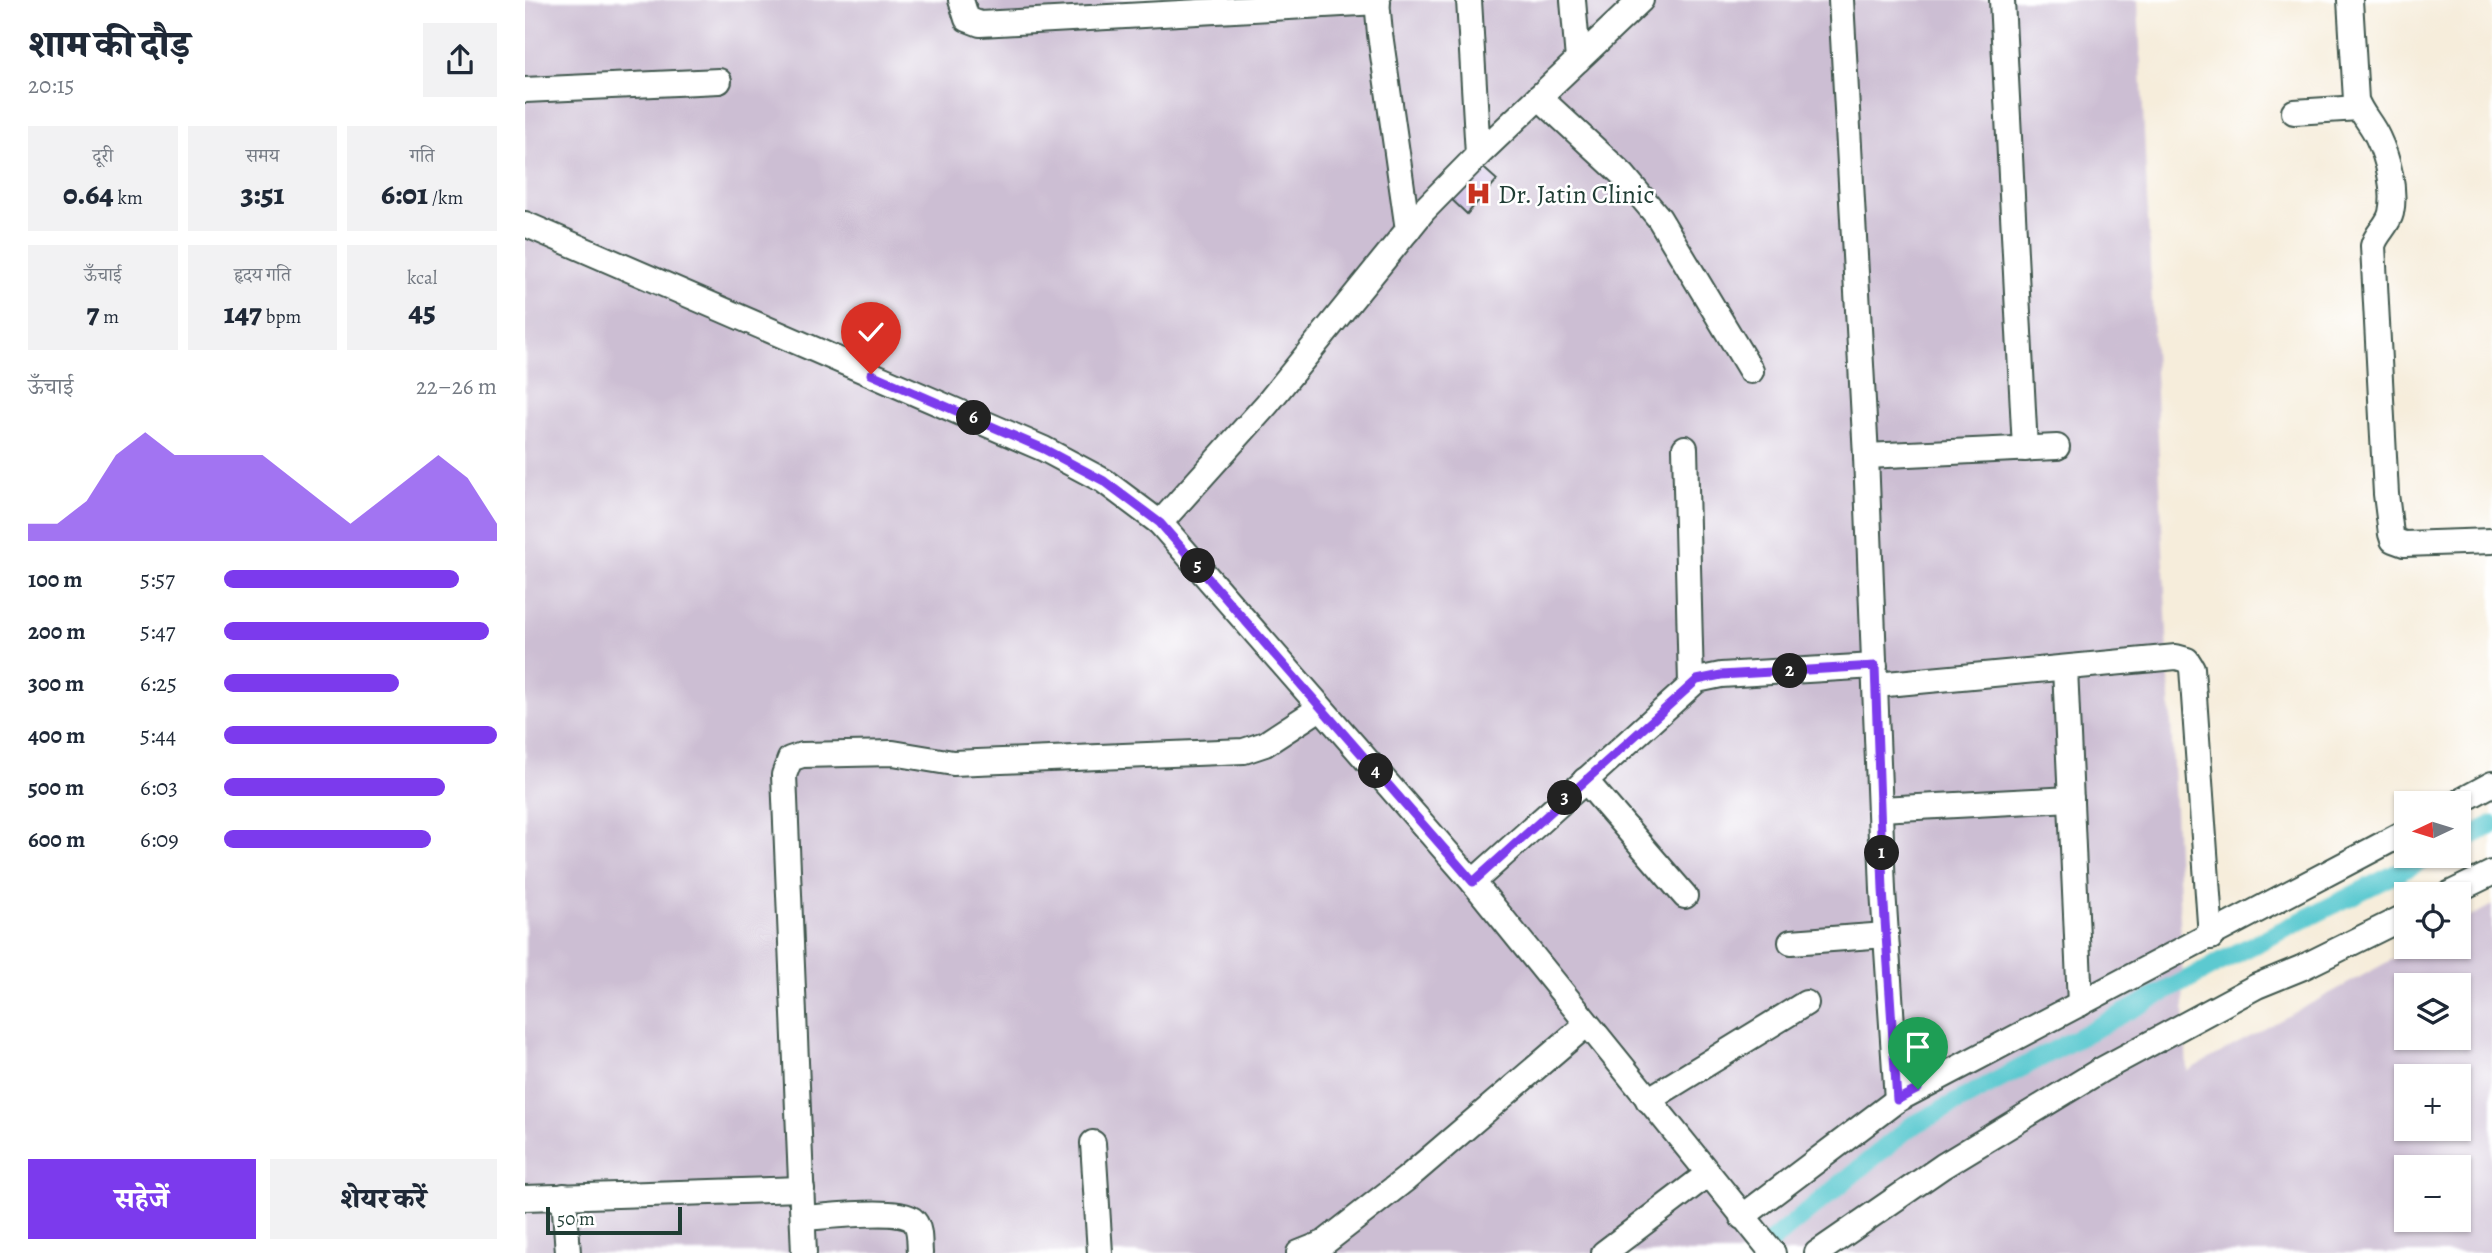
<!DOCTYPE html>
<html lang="hi">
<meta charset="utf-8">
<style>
:root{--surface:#fff;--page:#f2f2f3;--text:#1f2937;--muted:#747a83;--accent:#7c3aed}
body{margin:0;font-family:Alegreya,"Noto Serif Devanagari",serif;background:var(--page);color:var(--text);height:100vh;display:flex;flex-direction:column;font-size:26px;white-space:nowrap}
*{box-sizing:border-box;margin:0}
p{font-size:23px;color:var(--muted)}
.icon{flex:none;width:38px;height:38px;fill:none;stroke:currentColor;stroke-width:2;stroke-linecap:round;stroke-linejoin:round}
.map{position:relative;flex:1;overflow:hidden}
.details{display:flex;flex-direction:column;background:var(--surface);width:525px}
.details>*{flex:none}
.needle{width:46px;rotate:266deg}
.fabs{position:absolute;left:1869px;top:791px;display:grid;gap:14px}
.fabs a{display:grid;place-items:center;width:77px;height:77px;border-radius:0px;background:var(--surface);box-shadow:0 2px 5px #0004;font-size:35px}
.scale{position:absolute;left:21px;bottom:18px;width:136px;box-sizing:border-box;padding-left:7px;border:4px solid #1f3d34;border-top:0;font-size:19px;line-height:24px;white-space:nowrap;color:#1f3d34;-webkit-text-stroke:5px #fff;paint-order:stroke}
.pin{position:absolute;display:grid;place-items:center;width:60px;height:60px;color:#fff;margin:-72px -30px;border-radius:50% 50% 50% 0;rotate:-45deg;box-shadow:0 0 7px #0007}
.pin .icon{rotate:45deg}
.km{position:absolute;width:35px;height:35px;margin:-18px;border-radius:50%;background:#222;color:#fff;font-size:19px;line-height:35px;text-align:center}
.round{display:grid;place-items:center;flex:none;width:74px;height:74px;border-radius:0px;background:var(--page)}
.summary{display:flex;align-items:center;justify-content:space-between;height:119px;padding:0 28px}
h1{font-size:38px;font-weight:800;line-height:52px}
.figures{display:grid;grid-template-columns:repeat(3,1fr);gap:10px;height:119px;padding:7px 28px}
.figures div{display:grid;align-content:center;border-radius:0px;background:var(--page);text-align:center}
.figures b{font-size:30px;font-weight:800}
.figures small{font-size:19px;font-weight:400}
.figures p{font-size:19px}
.chart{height:196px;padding:14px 28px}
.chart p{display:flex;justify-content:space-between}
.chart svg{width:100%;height:126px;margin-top:7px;fill:var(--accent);opacity:.7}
.action{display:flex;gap:14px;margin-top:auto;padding:14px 28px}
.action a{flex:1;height:80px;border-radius:0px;background:var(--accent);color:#fff;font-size:28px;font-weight:800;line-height:80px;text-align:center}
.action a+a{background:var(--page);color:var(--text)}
ul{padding:0 28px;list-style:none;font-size:23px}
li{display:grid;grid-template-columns:112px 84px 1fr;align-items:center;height:52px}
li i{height:18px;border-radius:9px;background:var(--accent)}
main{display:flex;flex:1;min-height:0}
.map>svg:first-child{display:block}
.industrial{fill:#ccbed3;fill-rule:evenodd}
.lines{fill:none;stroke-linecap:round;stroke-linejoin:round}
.canal{stroke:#5cc9d0;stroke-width:19}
.building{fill:#c7b5e0}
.minor-casing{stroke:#3f574d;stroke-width:28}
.minor{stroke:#fff;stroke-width:24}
.route-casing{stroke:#fff;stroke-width:14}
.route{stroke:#7c3aed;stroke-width:9}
.labels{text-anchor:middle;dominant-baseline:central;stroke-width:5;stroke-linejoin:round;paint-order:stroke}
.poi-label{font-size:26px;fill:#1f3d34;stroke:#fff;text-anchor:start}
</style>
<main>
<section class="details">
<div class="summary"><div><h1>शाम की दौड़</h1><p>20:15</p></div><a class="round"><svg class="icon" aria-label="share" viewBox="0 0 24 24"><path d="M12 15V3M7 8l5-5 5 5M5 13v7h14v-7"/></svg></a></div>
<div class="figures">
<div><p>दूरी</p><b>0.64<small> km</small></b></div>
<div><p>समय</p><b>3:51</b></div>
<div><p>गति</p><b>6:01<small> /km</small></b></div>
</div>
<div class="figures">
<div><p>ऊँचाई</p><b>7<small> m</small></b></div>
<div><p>हृदय गति</p><b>147<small> bpm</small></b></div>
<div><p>kcal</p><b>45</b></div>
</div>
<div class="chart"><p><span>ऊँचाई</span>22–26 m</p>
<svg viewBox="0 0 160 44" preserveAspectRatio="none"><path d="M0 44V38L10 38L20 30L30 14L40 6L50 14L60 14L70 14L80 14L90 22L100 30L110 38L120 30L130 22L140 14L150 22L160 38V44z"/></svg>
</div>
<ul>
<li><b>100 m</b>5:57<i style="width:86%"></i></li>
<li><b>200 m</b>5:47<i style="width:97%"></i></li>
<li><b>300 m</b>6:25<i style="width:64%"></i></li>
<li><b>400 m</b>5:44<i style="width:100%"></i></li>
<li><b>500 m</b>6:03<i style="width:81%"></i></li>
<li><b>600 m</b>6:09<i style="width:76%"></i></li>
</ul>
<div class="action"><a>सहेजें</a><a>शेयर करें</a></div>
</section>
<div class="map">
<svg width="1967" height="1253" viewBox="0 0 1967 1253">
<rect width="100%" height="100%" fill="#fff"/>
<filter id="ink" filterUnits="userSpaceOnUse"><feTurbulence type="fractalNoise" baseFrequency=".0143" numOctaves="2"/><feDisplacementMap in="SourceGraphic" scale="14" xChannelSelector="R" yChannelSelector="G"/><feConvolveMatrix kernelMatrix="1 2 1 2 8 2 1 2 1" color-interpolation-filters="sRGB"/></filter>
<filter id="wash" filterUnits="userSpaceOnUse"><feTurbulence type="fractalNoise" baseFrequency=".00686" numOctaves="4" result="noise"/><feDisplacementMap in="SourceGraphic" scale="28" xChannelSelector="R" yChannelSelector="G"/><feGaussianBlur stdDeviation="1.57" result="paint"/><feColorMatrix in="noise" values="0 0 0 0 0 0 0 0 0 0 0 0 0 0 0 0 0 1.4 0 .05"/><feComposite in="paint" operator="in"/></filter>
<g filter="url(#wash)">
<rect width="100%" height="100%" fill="#f6eddb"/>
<path class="industrial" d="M0 0H1613L1662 1071 1890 947H1934V923L1967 905V1253H0ZM1881 985H1934V1038H1881ZM1881 1076H1934V1129H1881ZM1881 1167H1934V1220H1881Z"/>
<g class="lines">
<g class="canal">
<path d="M1934 842 1967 825"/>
<path d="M1232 1253 1385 1127 1716 951 1906 856"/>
</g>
</g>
<g id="blocks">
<path class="building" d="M953 163 972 180 942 214 923 196Z"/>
</g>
</g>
<g filter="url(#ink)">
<use href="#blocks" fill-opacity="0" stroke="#3f574d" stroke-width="2"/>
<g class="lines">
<defs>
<g id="minor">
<path d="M436 0 442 19 455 24 853 2"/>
<path d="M852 0 855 34 883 230"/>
<path d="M944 0 953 155"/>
<path d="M1048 0 1053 60"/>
<path d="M1316 0 1341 456 1358 890 1372 1100"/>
<path d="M1477 0 1500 449"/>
<path d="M1825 0 1831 100C1836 114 1847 124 1853 138 1863 159 1871 190 1866 213 1863 226 1851 233 1848 246L1861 494 1866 534 1868 540 1879 544 1967 541"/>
<path d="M0 90 194 81"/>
<path d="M1014 97 1098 175 1134 218 1226 371"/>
<path d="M1769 112 1834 108"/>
<path d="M0 224 519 449 579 481 635 523 948 882 1248 1253"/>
<path d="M1160 448 1166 684"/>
<path d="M1341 456 1532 447"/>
<path d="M635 523 742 404 899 210 953 155 1116 0"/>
<path d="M1540 668 1555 1004"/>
<path d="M1351 685 1651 657 1662 660 1667 668 1686 937"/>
<path d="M1060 780 1160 896"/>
<path d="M1932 803 1967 784"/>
<path d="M1355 809 1546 799"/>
<path d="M948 882 1172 680 1196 675 1350 666"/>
<path d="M1924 894 1967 873"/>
<path d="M1266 942 1361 935"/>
<path d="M1123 1100 1281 1003"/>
<path d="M568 1143 575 1253"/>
<path d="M39 1196 43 1253"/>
<path d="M0 1198 277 1189"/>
<path d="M1217 1217 1372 1100 1881 832"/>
<path d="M278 1218C299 1217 377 1207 389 1221 396 1229 394 1243 395 1253"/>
<path d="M279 1253 259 775 265 759 277 755 368 753 428 763 719 751 740 744 795 708"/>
<path d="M774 1253 799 1243 881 1179 1062 1024"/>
<path d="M1079 1253 1183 1174"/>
<path d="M1292 1253 1418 1166 1576 1070 1732 986 1776 968 1881 916"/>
</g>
</defs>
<use href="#minor" class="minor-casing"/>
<use href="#minor" class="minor"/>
</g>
</g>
<g class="lines" filter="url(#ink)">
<defs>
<path id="route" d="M346 374 519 449 579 481 635 523 948 882 1172 680 1196 675 1350 666 1358 890 1372 1100 1393 1089"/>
</defs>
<use href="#route" class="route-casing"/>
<use href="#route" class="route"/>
</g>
<defs>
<symbol id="hospital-bare" viewBox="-9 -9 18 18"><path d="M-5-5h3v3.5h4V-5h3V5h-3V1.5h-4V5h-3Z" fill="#c8321e" stroke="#fff" stroke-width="2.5" paint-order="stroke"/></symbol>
</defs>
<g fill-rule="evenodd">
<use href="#hospital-bare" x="936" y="176" width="35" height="35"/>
</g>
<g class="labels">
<g class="poi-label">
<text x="973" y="194">Dr. Jatin Clinic</text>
</g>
</g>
</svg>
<div class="fabs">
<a><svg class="needle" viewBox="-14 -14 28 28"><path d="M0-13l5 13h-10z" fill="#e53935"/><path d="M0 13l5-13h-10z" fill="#747a83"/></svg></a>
<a><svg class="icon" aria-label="locate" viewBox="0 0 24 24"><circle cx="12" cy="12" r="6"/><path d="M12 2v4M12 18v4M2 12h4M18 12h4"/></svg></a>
<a><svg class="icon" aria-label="layers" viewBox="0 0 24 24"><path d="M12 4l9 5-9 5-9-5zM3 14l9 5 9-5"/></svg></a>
<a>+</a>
<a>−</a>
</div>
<div class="scale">50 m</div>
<div class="pin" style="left:1393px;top:1089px;background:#1e9e55"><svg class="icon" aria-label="arrive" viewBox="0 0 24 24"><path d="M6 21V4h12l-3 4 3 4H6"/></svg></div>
<div class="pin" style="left:346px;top:374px;background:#d93025"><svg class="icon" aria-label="check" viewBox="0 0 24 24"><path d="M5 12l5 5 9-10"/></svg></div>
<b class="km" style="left:1357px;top:853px">1</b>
<b class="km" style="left:1265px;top:671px">2</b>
<b class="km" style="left:1040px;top:798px">3</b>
<b class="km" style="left:851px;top:771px">4</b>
<b class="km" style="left:673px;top:566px">5</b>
<b class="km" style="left:449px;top:418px">6</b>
</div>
</main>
